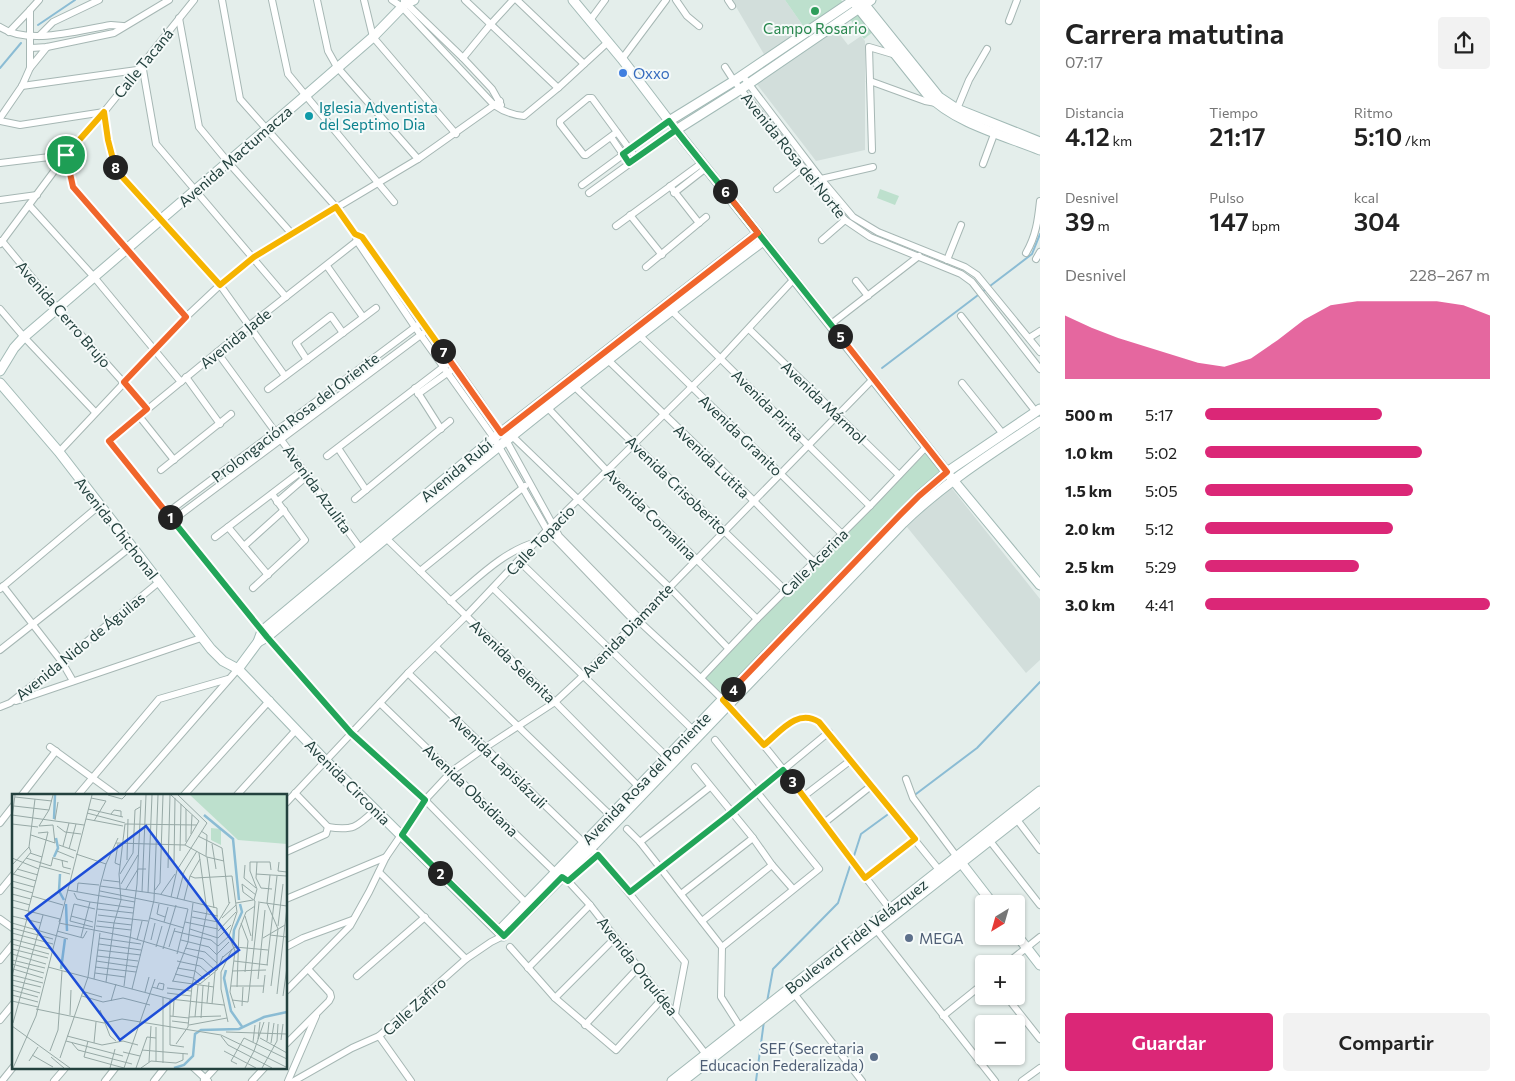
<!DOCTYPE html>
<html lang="es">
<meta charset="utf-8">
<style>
:root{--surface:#fff;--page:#f2f2f2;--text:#222;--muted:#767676;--accent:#db2777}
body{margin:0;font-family:Commissioner,sans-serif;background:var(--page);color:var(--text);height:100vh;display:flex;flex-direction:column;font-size:19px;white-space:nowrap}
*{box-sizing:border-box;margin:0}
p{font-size:16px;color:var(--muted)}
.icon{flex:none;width:28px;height:28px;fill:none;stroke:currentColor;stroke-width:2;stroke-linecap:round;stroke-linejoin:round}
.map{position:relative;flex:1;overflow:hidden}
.sheet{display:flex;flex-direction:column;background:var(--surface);width:475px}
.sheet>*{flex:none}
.needle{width:32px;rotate:217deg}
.controls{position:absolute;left:975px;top:895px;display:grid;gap:10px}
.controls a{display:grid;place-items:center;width:50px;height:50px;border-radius:5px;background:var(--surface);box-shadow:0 1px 4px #0004;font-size:25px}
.pin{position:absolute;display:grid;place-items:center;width:42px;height:42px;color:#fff;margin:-21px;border:2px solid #fff;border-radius:50%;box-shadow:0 1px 5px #0007}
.km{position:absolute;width:25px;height:25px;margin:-12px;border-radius:50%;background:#222;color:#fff;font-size:14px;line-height:25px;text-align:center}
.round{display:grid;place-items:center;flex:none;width:52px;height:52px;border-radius:5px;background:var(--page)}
.head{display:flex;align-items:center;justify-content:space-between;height:85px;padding:0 25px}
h1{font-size:28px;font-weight:600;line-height:38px}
.figures{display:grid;grid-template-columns:repeat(3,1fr);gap:8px;height:85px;padding:5px 25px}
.figures div{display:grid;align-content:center}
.figures b{font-size:25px;font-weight:600}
.figures small{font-size:14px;font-weight:400}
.figures p{font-size:14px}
.chart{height:140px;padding:10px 25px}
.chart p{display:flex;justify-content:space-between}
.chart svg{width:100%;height:90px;margin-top:5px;fill:var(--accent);opacity:.7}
.action{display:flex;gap:10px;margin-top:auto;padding:10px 25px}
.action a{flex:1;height:58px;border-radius:5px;background:var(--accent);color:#fff;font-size:20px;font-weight:600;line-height:58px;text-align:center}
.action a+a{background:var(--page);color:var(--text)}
ul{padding:0 25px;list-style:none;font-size:16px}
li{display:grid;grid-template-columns:80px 60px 1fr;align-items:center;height:38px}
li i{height:12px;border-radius:6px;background:var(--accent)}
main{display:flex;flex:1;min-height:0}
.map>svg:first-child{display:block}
.built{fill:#d2dedb}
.green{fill:#bde0cd}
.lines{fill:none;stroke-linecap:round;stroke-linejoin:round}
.stream{stroke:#8bbcd4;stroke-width:2}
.street-casing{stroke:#a6b7b4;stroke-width:8}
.secondary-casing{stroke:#a2bab6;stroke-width:11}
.street{stroke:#fff;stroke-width:6}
.secondary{stroke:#fff;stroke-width:9}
.split-1-casing{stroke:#fff;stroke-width:10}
.split-2-casing{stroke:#fff;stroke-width:10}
.split-3-casing{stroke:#fff;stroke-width:10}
.split-4-casing{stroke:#fff;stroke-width:10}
.split-5-casing{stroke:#fff;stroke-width:10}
.split-6-casing{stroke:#fff;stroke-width:10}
.split-7-casing{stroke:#fff;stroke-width:10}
.split-8-casing{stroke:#fff;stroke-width:10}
.split-9-casing{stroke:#fff;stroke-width:10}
.split-1{stroke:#f0652b;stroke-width:6}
.split-2{stroke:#22a559;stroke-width:6}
.split-3{stroke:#22a559;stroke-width:6}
.split-4{stroke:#f5b400;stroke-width:6}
.split-5{stroke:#f0652b;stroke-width:6}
.split-6{stroke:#22a559;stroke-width:6}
.split-7{stroke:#f0652b;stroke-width:6}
.split-8{stroke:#f5b400;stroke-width:6}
.split-9{stroke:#f5b400;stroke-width:6}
.leisure-dot{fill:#2e9e5b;stroke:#f5faf9;stroke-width:2}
.shop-dot{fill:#3f7fe0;stroke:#f5faf9;stroke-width:2}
.culture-dot{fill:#0f9aa8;stroke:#f5faf9;stroke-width:2}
.service-dot{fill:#5c6f8a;stroke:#f5faf9;stroke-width:2}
.labels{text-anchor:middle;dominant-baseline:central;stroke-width:4;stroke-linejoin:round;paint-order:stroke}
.leisure-label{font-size:15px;fill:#27864d;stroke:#f5faf9}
.street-label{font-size:15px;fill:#23413e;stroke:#f5faf9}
.shop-label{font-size:15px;fill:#366cbe;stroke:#f5faf9;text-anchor:start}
.culture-label{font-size:15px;fill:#0d838f;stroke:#f5faf9;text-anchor:start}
.service-label{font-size:15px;fill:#4e5e75;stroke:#f5faf9;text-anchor:start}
.inset-river{fill:none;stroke:#8bbcd4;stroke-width:2.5}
.inset-road{fill:none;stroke:#97a9a6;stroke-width:1}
.view{fill:#1d4ed8;fill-opacity:0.15;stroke:#1d4ed8;stroke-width:2.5}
.inset-edge{fill:none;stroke:#23413e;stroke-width:2.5}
</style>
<main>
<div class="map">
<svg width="1040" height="1081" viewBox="0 0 1040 1081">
<rect width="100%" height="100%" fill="#e4eeeb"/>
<g class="built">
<path d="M732 0H785L806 30 765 56Z"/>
<path d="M835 28 848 45 861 36 865 41V150L816 161 756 83Z"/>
<path d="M950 486 1040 599V660L1026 673 907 527Z"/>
</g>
<g class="green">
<path d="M785 0H841L845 4 806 30Z"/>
<path d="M859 12 874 31 864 39 850 19Z"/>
<path d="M880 189 899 196 895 205 877 198Z"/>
<path d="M926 453 944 471 721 696 704 678Z"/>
</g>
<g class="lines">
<g class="stream">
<path d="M38 25 75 0"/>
<path d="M0 68 21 43"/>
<path d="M990 286 1032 254 1040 234"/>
<path d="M882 368 986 289"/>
<path d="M916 794 977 748 1040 682"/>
<path d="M853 859 861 834 887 815"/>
<path d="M767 1002 773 969 838 903 851 863"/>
<path d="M756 1081 764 1021"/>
</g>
<defs>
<g id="street">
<path d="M222 0 240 99 336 207 355 234 357 241 415 327 494 438 547 530 635 622 638 623"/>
<path d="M272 0 288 74 394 202"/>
<path d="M317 0 328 51 337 67 418 159"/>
<path d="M364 0 373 37 456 134"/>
<path d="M392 0 402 7 494 105C504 112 512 115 524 116L558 88 608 42"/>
<path d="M465 0 558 88"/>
<path d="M517 0 584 64"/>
<path d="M676 0 687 16 699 26"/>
<path d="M728 0 732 6"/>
<path d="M404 1 463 58 492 89 501 105"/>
<path d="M179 18 199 127 228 162 292 234"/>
<path d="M591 19 605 0"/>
<path d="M1009 21 1017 0"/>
<path d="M0 27C28 46 79 30 111 25L123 26"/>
<path d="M9 32 30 10"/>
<path d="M39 36 53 22 99 0"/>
<path d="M31 48 47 47 114 33 169 0"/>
<path d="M463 58 490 25 513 0"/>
<path d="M622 59 666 0"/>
<path d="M142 64 156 144 286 297"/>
<path d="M725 67 734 81 845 220 870 237 961 274 972 282 1040 369"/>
<path d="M30 68 47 47"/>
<path d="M742 75 821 179 853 217 878 232 965 267 977 275 1040 352"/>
<path d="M870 81 925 101 936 103"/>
<path d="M22 86 137 70"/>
<path d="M957 109 969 80 987 49"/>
<path d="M0 118 22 86 30 68V10L39 0"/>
<path d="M0 121 20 125 104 112 108 140 116 170 220 285 285 376"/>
<path d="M617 132 586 155H584L560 124V121L588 98H592L636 158"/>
<path d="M611 137 629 163"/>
<path d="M872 150 869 47 896 55"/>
<path d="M0 163 66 155 73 187 186 317"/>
<path d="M983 164 996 129"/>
<path d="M821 179 873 167"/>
<path d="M582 185 669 121"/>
<path d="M670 186 699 223"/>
<path d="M777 189 803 168"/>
<path d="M589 193 676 130"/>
<path d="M674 193 706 168"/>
<path d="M0 200 37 195"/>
<path d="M29 205 94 277 181 382"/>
<path d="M630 215 662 255"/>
<path d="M616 226 702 163"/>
<path d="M355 234 362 237 476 395 506 440 559 536 639 618 642 624C676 656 712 686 743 721 796 781 841 847 890 909"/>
<path d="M362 237 250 325 109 441 267 637 351 733 425 800 529 906"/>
<path d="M822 240 845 220"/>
<path d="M0 241H2L58 309 147 409"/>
<path d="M0 244 66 155 104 112 194 0"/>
<path d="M1026 253C1036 236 1038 220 1040 201"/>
<path d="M1036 259 1040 252"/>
<path d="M947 260 961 225"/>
<path d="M327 266 363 317"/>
<path d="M646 267 706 217"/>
<path d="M856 281 868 296"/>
<path d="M0 309 24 337 95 412"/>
<path d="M670 309 870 506"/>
<path d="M961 316 1036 412"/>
<path d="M831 324 919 256"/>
<path d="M749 329 899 475"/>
<path d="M639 335 842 534"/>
<path d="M1029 338 1040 331"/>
<path d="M217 352 363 552"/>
<path d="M307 360 296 343 331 316 343 333"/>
<path d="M608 360 754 501 814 562"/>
<path d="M186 377 220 424"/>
<path d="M962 383 1003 434"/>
<path d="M573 385 786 591"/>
<path d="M415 388 441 429"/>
<path d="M268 389 376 308"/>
<path d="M418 394 450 371"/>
<path d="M547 407 608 472 757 619"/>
<path d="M139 416 174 460"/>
<path d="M510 434 669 587 728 648"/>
<path d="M338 448 366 490"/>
<path d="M59 452 186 317 220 285 254 257 418 159 500 101"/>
<path d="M327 456 446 365"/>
<path d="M161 470 231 414"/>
<path d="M355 499 450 421"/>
<path d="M277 502 307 476"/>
<path d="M167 513 418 325"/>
<path d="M173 520 422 334"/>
<path d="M228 527 268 575"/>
<path d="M215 537 303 470"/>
<path d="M386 538 555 702 638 786"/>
<path d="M244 546 284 510"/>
<path d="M519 561 693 730"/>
<path d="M420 571 525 486"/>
<path d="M3 586 62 662 73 681"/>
<path d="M253 588 305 540 272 494"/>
<path d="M493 588 667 757"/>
<path d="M0 589 100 505"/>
<path d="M450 601C477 579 502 552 536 542"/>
<path d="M436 647 613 818"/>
<path d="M0 650 132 546"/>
<path d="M408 673 584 843 598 855 685 962 675 1014"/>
<path d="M701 678 757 619 870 506 927 446"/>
<path d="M16 701 201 638"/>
<path d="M380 703 555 872 568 881 590 905 708 1057"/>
<path d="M0 707 10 703 62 662 159 582"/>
<path d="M715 740 819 869 722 947"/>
<path d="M764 745C780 731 797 708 819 722L940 871"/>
<path d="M50 747 116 795"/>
<path d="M695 767 753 838 772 865 793 889"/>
<path d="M906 779 913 798 957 857"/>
<path d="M295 793 328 827"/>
<path d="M22 795 56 751"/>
<path d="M78 795 159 699 228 679"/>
<path d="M128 795 238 669"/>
<path d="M184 795 270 700"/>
<path d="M237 795 296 730"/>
<path d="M804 796 851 760"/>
<path d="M286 803 408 673 466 616 547 530 721 358 794 279"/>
<path d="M1015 817 1040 850"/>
<path d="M0 823 14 805"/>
<path d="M824 823 871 786"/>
<path d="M328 827C353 831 357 827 375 810"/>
<path d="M627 829 640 842 722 947"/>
<path d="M990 841 1040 905"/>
<path d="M640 842 710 787"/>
<path d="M286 852 326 834 328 827"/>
<path d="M379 872 466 959"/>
<path d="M865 878 915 839"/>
<path d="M568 881 598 855"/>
<path d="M0 891 14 874"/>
<path d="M630 892 731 813 829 732"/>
<path d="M681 894 753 838"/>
<path d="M286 899 386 857"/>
<path d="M0 919 14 929"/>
<path d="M702 921 772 865"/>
<path d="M874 927 995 1081"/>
<path d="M286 947 303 938 352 920"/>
<path d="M510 947 555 998 616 1050 662 999"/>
<path d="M722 947 721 997 742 1030"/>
<path d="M0 960 14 943"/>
<path d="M1006 964 1040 937"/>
<path d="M528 968 590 905"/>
<path d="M357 976 425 917"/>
<path d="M286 991 350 926 369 892 386 857 425 800 452 771 486 747 555 702 584 675 873 379"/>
<path d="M792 991 862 1081"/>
<path d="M1006 996 1040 1039"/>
<path d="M555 998 615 938"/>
<path d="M943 1016 984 983"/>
<path d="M0 1020 14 1003"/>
<path d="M585 1025 638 968"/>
<path d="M379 1036 411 1081"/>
<path d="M286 1044 329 1001 331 997 330 993 308 969"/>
<path d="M193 1067 208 1081"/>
<path d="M204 1080 216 1067"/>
<path d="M2 1081 14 1066"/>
<path d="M54 1081 66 1067"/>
<path d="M105 1081 116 1067"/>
<path d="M154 1081 165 1067"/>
<path d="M252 1081 265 1067"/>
<path d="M288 1081 316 1016"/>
<path d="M294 1081 352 1048 379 1036 466 959 491 942 503 936"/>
<path d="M1022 1081 1040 1068"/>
</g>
<g id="secondary">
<path d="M573 0 622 59 676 130 953 480 1040 585"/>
<path d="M852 0 927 94C955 123 1003 135 1040 150"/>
<path d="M861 0 939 97 957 109 1040 142"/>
<path d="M669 121 734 81 854 0"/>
<path d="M676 130 741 89 871 0"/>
<path d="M0 371 14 348 24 337 305 96 373 37 406 3 414 0"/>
<path d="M0 383 59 452 211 649 223 661 238 669 325 760 503 936 594 845 903 523C944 483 992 453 1040 421"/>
<path d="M258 642 267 637C429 501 594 368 763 241"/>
<path d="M238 669 258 642 262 631 494 438 758 233"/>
<path d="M959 860 993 904"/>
<path d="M499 931 919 496 947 472 1040 409"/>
<path d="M1016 934 1040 965"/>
<path d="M672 1081 1040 791"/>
<path d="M683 1081 1040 801"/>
</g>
</defs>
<use href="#street" class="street-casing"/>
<use href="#secondary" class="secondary-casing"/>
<use href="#street" class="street"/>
<use href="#secondary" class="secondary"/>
</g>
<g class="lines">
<defs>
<path id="split-1" d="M66 155 73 187 186 317 124 382 147 409 109 441 170 517"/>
<path id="split-2" d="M170 517 267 637 351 733 425 800 402 835 440 873"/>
<path id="split-3" d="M440 873 504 936 562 877 568 881 598 855 630 892 731 813 783 770 792 781"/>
<path id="split-4" d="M733 689 723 700 764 745C780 732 797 708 819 722L915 839 865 878 792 781"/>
<path id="split-5" d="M733 689 900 515 919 496 947 472 840 336"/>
<path id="split-6" d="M725 191C706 168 687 145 669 121L623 154 629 163 676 130 840 336"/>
<path id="split-7" d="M443 351 501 433 758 233 725 191"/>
<path id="split-8" d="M115 167 116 170 220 285 254 257 336 207 355 234 362 237 443 351"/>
<path id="split-9" d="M66 155 104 112 108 140 115 167"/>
</defs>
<use href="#split-1" class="split-1-casing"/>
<use href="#split-2" class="split-2-casing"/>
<use href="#split-3" class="split-3-casing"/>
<use href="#split-4" class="split-4-casing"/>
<use href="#split-5" class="split-5-casing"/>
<use href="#split-6" class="split-6-casing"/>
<use href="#split-7" class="split-7-casing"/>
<use href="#split-8" class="split-8-casing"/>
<use href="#split-9" class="split-9-casing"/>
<use href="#split-1" class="split-1"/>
<use href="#split-2" class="split-2"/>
<use href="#split-3" class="split-3"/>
<use href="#split-4" class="split-4"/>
<use href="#split-5" class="split-5"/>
<use href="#split-6" class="split-6"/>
<use href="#split-7" class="split-7"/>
<use href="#split-8" class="split-8"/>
<use href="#split-9" class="split-9"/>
</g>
<circle class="leisure-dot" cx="815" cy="11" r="5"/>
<circle class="shop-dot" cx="623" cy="73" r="5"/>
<circle class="culture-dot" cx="309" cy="116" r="5"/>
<g class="service-dot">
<circle cx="909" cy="938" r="5"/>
<circle cx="874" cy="1057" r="5"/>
</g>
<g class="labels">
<g class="leisure-label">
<text x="815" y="28">Campo Rosario</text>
</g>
<g class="street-label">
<text transform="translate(143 63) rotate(-51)">Calle Tacaná</text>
<text transform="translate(794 155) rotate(51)">Avenida Rosa del Norte</text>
<text transform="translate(235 156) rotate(-41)">Avenida Mactumacza</text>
<text transform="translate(64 314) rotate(49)">Avenida Cerro Brujo</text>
<text transform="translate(235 338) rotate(-39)">Avenida Jade</text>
<text transform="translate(824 402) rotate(44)">Avenida Mármol</text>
<text transform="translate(768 405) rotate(45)">Avenida Pirita</text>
<text transform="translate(295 417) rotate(-37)">Prolongación Rosa del Oriente</text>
<text transform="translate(741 435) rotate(44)">Avenida Granito</text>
<text transform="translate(712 461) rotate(44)">Avenida Lutita</text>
<text transform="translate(456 470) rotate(-40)">Avenida Rubí</text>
<text transform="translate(677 485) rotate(44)">Avenida Crisoberito</text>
<text transform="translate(318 489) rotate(54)">Avenida Azulita</text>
<text transform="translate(651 514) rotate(45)">Avenida Cornalina</text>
<text transform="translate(117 528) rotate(52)">Avenida Chichonal</text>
<text transform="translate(540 540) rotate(-46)">Calle Topacio</text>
<text transform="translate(814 562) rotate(-45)">Calle Acerina</text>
<text transform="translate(627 630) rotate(-46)">Avenida Diamante</text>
<text transform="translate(80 646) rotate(-39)">Avenida Nido de Águilas</text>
<text transform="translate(513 661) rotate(44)">Avenida Selenita</text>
<text transform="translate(499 761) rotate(44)">Avenida Lapislázuli</text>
<text transform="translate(646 778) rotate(-46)">Avenida Rosa del Poniente</text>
<text transform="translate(348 782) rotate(45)">Avenida Circonia</text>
<text transform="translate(471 790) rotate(44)">Avenida Obsidiana</text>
<text transform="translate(856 936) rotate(-38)">Boulevard Fidel Velázquez</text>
<text transform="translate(638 966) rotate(52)">Avenida Orquídea</text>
<text transform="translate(414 1006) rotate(-42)">Calle Zafiro</text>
</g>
<g class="shop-label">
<text x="633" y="73">Oxxo</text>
</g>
<g class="culture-label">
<text x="319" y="107">Iglesia Adventista<tspan x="319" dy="17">del Septimo Dia</tspan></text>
</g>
<g class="service-label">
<text x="919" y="938">MEGA</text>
<text x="864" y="1048" text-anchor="end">SEF (Secretaria<tspan x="864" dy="17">Educacion Federalizada)</tspan></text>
</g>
</g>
<g transform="translate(12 794)">
<rect width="275" height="275" fill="#e4eeeb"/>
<path d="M178 1H275V50L226 46ZM199 34 209 35V51L199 46Z" fill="#bde0cd"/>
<path class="inset-river" d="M192 21 221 45 227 106M42 25 43 1M42 63 46 54 44 44M48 80 47 97 52 106M54 110 55 137M221 149 222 136 230 118 228 110M49 175 53 145M214 176 212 184 219 217 231 234M162 274 172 271 181 262 183 240 189 236 227 235 252 223 275 218"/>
<path class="inset-road" d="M96 1 110 5 114 1M159 1 187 27 173 51M3 3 40 7M79 4 94 7 82 27M2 12 37 16M76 15 111 23M75 19 113 29M99 20 102 16 109 17V23M0 21 72 31M0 24 3 1M74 25 111 32M43 26 46 8M0 30 26 33M27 32 37 16 41 1M45 32 53 38 69 40M189 37 195 41 194 62M26 39 36 38 30 63M179 40 180 21M19 41 43 49 41 31 27 32M186 42 210 54 217 109M174 48V15M104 49 173 51 195 63 212 67M106 50 103 69 108 71M200 50 204 75M47 51 64 57M51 52 57 29M57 55 64 30M45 57 62 64M168 57 169 10M64 60 94 70M195 63 202 114M0 64 27 75M14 64 39 72 41 63M41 64 56 68M50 66 51 73 59 75M115 66 116 25M162 68 163 4M245 68 244 84 249 94 260 95M267 68 266 77 275 78M0 71 17 53 23 5M233 71 232 84 244 94M28 72 58 80M156 74 158 1M5 75 26 81M1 80 24 87M108 80 121 59 123 16 128 13M244 80 275 82M258 81 255 109 266 135M0 82 19 58 17 53M178 82 183 84 220 82 225 118 217 142 223 157 218 198 223 214M91 86 108 88M0 87 22 93M109 90 126 61M230 90 231 98 243 107 240 147M230 90 244 101M88 92 147 100 205 114V176M0 93 21 99M114 95 126 75H134M55 96 123 108M143 96 148 89 151 1M88 97 176 115 165 160M65 98 66 89 87 91M130 98 134 1M62 99 65 105 78 108 122 114M136 99 140 1M0 100 19 105M149 100 163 80M20 102 51 111M159 103 165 76 195 29 166 1M165 105 172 78 185 57M0 106 18 111M172 106 178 82 188 65M242 106 245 95 238 77V68H258L259 76M246 108 275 112M224 109 241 106M62 110 58 127 81 133M62 110 83 115M147 110 145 120 153 123M0 113 48 125 47 128M85 115 121 119M16 117 30 63 18 59M181 117 206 122M86 121 136 127M0 122 29 129M59 122 81 128M233 122 239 142M180 123 206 128 218 108M138 124 172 134M210 124 224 111M85 127 120 131M152 128 156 113M173 128 206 135M0 129 56 145M47 129 117 143 191 165 204 177M229 129 236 147 233 178M84 132 119 136M266 132 271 90M0 134 41 145M178 135 206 144 219 131M45 137 71 144 75 137M162 137 199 146 206 152 217 142M206 137 224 118M0 139 41 150M258 141 275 143M69 143 78 108M87 144 129 150M251 144 273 131M0 145 38 155M125 146 130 127M139 146 143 129M169 146 197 153 205 161M0 150 37 160M87 150 129 156M144 153 150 132M157 153 163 134M173 154 193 158 205 169M0 155 36 164M151 155 164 111M86 156 129 161M0 160 34 170M205 160 217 148M85 162 126 167M211 163 223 153 256 156M0 166 33 174M84 167 125 173M165 167 188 172 198 181M222 167 256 171M0 170 32 179M255 171 265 82M36 173 158 205 212 211M83 173 124 178M165 174 183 177 194 186M1 175 31 184M220 177 254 176M83 179 113 183M163 180 181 184 188 190M0 181 31 189M0 182 17 117M82 185 88 139M246 185 253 116M0 186 29 193M160 187 202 193M161 187 176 148 181 109M94 188 102 129 109 106 107 80 113 30 185 31M188 190 205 176 211 162M0 191 28 199M112 192 125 90 129 6M219 192H252M259 192 266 135M140 193 151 196 152 190 147 189 145 194M225 193 227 136 234 118 243 112M155 194 179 197M120 195 142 106 146 1M0 196 26 203M73 198 90 203M133 198 137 183M155 199 179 202M251 199 253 181M265 200 275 113M0 201 26 208M70 202 91 208 111 204 138 211M271 202 275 173M151 203V269M158 205V251L172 253M220 206 236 208 247 109M0 207 26 213M99 207 104 190M195 209 197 188M200 210 203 178M230 212 231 193M24 215 92 229 110 225 209 241 242 257 233 274M88 216 98 242 104 247M58 221 59 196M158 222 177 224M161 222 162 206M177 223 209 222M183 223 186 191M189 224 191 192M160 227 176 229M216 228 209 195V178L220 155M252 228 242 257 274 273M1 229 31 121M177 231 215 224M0 232 58 274M214 238 275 240M55 242 90 251 111 247 126 251M209 242 216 251 239 263M248 244 275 259M246 245 248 228M269 246 271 230M54 247 111 262M76 247 72 263 112 274 143 185M255 247 257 228M241 248 243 231M60 249 66 256 120 270M82 249 84 228M259 249 262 229M164 250 176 233 180 192 195 117 187 59M130 256 176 260M38 257 46 236 50 177M212 257 244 274M111 258 128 262M20 261 41 273M39 263 52 274M239 263 260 274M48 264 76 183 88 92 94 70 106 44M17 267 26 253M144 267V233M137 268 139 232M225 270 219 267 232 244 275 265M1 274 24 222 80 1M98 274 103 255M124 274 135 243 144 244M129 274 139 267 164 269 171 266V259M250 274 265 247 266 230"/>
<path class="view" d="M134 32 227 156 108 246 14 122Z"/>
<rect width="275" height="275" class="inset-edge"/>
</g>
</svg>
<div class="controls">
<a><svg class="needle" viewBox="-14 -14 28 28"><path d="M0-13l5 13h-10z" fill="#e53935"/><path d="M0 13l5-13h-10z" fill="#767676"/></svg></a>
<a>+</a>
<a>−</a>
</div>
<div class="pin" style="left:66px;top:155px;background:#1e9e55"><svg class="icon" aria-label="arrive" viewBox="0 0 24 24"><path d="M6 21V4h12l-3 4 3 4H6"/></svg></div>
<b class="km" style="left:170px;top:517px">1</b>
<b class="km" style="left:440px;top:873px">2</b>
<b class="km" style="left:792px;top:781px">3</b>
<b class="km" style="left:733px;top:689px">4</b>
<b class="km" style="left:840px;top:336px">5</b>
<b class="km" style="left:725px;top:191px">6</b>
<b class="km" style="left:443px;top:351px">7</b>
<b class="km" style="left:115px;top:167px">8</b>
</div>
<section class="sheet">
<div class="head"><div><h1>Carrera matutina</h1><p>07:17</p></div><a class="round"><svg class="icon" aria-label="share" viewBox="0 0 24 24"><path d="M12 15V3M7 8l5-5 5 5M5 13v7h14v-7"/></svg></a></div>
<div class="figures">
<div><p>Distancia</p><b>4.12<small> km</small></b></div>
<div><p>Tiempo</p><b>21:17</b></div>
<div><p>Ritmo</p><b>5:10<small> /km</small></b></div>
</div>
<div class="figures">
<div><p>Desnivel</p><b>39<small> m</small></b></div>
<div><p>Pulso</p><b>147<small> bpm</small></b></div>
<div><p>kcal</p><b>304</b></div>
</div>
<div class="chart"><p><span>Desnivel</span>228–267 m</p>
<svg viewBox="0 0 160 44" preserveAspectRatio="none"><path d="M0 44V13L10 19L20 24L30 28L40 32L50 36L60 38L70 34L80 25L90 15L100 8L110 6L120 6L130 6L140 6L150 8L160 13V44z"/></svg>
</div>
<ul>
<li><b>500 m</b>5:17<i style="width:62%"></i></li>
<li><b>1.0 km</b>5:02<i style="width:76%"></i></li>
<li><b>1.5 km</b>5:05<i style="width:73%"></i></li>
<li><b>2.0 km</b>5:12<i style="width:66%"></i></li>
<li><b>2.5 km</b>5:29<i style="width:54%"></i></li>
<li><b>3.0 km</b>4:41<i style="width:100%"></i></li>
</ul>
<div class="action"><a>Guardar</a><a>Compartir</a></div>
</section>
</main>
